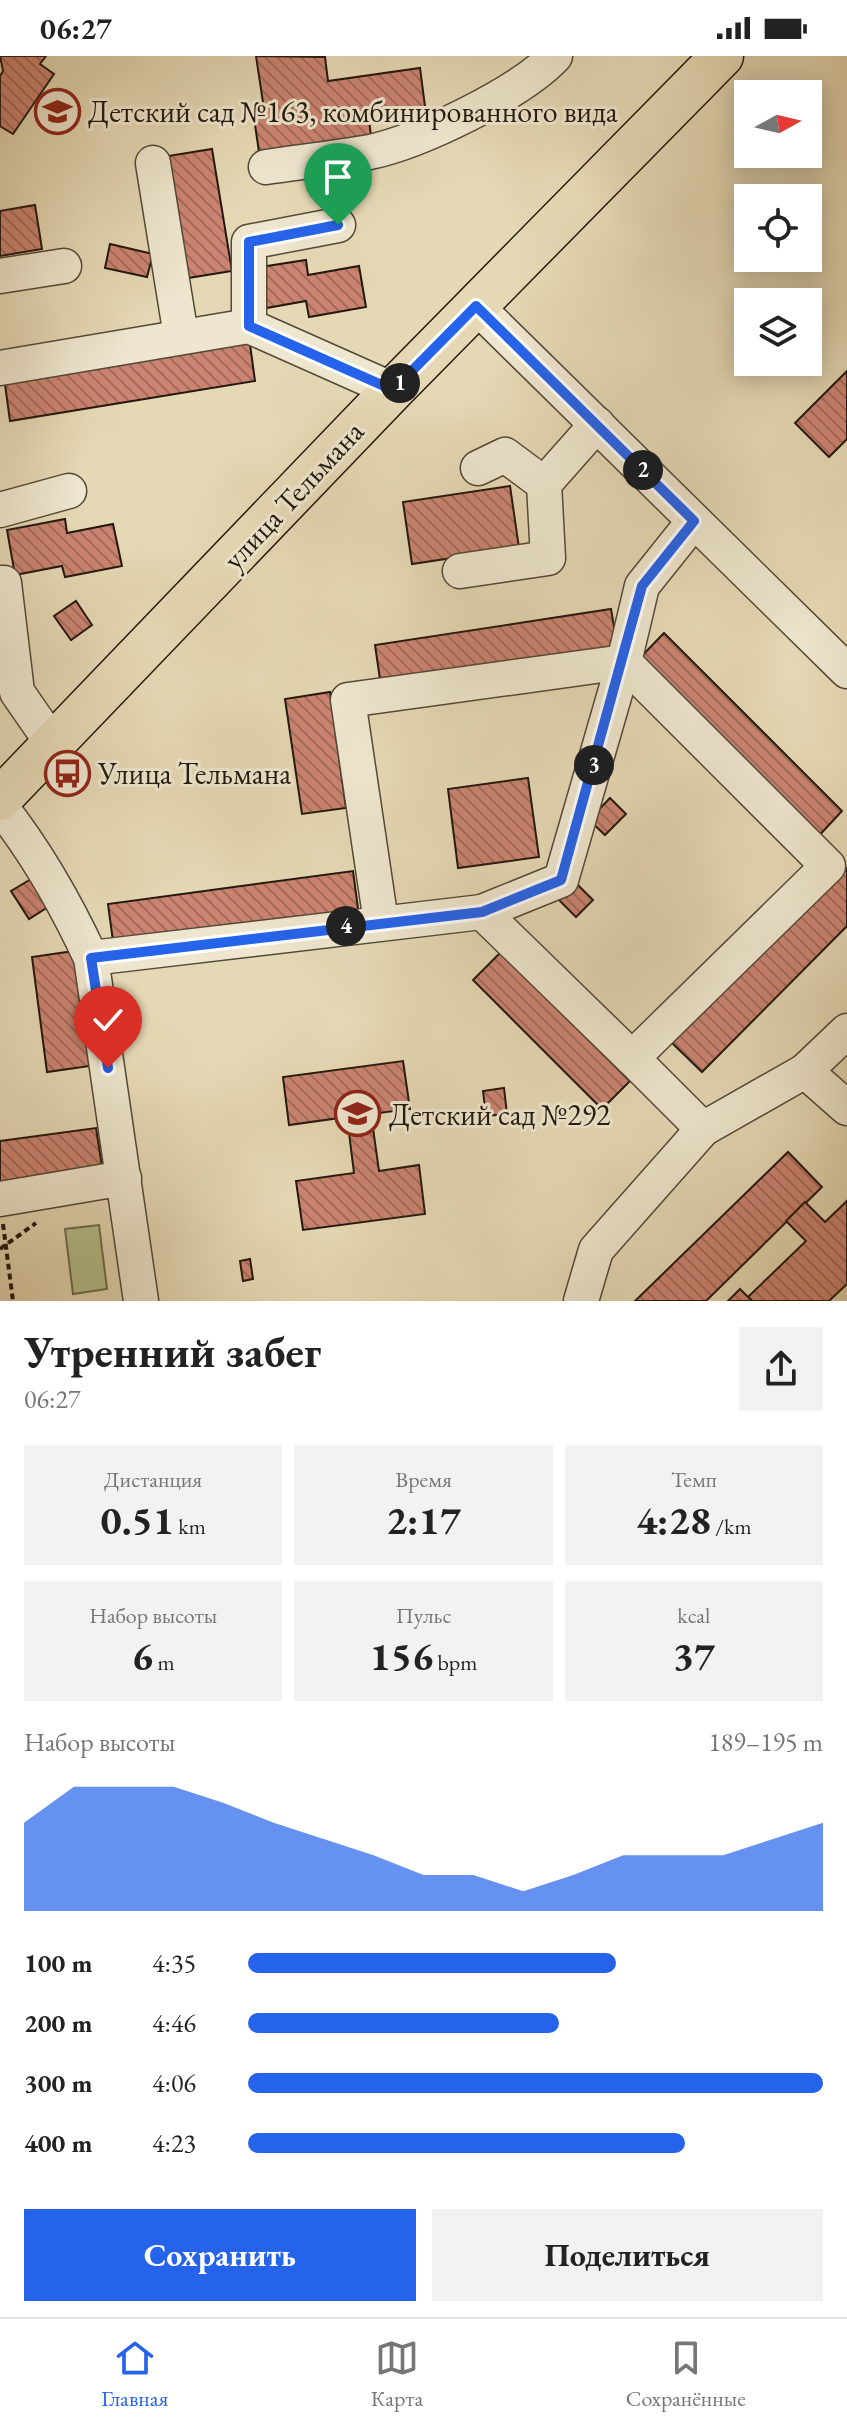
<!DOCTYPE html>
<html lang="ru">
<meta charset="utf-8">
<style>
:root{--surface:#fff;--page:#f2f2f2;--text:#222;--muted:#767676;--line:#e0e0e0;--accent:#2563eb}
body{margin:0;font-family:"EB Garamond",serif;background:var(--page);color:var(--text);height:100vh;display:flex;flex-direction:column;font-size:30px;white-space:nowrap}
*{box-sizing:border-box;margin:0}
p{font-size:26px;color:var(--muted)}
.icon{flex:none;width:44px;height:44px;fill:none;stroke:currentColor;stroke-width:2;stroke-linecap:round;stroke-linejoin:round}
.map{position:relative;height:1245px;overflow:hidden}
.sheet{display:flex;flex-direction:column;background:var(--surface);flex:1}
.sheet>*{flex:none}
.needle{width:52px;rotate:82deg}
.tools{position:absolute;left:734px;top:24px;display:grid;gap:16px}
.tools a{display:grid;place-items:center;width:88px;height:88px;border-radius:0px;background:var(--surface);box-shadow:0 4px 20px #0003;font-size:40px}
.pin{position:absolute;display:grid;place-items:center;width:68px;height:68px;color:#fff;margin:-82px -34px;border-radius:50% 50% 50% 0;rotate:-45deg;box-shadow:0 0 8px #0007}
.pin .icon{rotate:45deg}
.km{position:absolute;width:40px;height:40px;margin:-20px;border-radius:50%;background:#222;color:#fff;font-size:22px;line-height:40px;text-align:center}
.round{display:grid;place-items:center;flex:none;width:84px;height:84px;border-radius:0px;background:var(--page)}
.head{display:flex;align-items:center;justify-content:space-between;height:136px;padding:0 24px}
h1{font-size:44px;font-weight:700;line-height:60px}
.metrics{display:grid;grid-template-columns:repeat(3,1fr);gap:12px;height:136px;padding:8px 24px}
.metrics div{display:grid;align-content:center;border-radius:0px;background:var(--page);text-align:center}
.metrics b{font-size:40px;font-weight:700}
.metrics small{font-size:22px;font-weight:400}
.metrics p{font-size:22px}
.chart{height:224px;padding:16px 24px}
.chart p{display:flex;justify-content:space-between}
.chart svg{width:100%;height:144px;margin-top:8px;fill:var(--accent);opacity:.7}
.cta{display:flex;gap:16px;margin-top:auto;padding:16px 24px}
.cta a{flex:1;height:92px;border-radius:0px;background:var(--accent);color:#fff;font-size:32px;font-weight:700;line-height:92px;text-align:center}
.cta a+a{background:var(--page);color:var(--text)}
ul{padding:0 24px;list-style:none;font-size:26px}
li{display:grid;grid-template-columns:128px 96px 1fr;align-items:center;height:60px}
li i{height:20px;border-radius:10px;background:var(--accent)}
.status{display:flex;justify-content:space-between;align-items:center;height:56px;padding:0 40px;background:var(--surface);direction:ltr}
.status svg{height:22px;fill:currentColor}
.tab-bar{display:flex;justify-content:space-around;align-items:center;height:112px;border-top:2px solid var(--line);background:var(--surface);font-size:22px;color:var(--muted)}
.tab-bar a{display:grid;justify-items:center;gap:4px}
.tab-bar .current{color:var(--accent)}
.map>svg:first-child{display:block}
.garden{fill:#b5bf8c;stroke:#6c6c4d;stroke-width:2}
.building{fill:url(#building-back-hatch);stroke:#23180e;stroke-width:2}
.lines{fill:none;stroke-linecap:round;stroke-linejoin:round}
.minor-casing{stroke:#544838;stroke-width:37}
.major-casing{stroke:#23180e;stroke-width:45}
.path{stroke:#23180e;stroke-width:4;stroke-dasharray:6 4;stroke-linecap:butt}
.minor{stroke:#eee6ce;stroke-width:34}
.major{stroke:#e5d8b4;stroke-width:42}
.route-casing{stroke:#fff;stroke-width:16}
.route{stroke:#2563eb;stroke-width:10}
.labels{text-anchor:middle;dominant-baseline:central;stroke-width:6;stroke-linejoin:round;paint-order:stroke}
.poi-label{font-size:30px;fill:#23180e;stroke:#eee6ce;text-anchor:start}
.street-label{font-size:30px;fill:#23180e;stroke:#eee6ce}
</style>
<div class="status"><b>06:27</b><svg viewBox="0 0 49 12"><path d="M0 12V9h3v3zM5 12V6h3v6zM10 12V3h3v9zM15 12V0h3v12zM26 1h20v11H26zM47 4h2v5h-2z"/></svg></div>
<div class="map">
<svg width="847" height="1245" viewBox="0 0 847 1245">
<defs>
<pattern id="building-back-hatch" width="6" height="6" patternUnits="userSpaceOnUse" patternTransform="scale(2)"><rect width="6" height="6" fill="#cb8471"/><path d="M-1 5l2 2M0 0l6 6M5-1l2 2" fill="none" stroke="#a46b5b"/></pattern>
</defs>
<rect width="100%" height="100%" fill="#e5d8b4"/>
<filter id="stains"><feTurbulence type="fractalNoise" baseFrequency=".0025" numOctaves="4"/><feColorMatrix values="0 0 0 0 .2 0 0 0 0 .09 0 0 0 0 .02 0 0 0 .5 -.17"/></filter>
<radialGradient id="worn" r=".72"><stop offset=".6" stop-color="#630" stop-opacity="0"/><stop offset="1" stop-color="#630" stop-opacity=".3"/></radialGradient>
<path class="garden" d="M99 1169 107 1233 73 1238 65 1173Z"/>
<g class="building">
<path d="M0 0H46L40 8 54 18 13 78 0 70V20L3 15Z"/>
<path d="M256 0 325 1 328 25 420 12 426 58 392 63 390 53 368 56 371 80 259 96 253 55 264 53Z"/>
<path d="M212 93 232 215 188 222 168 100Z"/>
<path d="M35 149 42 193 0 200V155Z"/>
<path d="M110 188 153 198 147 221 105 212Z"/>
<path d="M306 204 308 219 359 210 366 251 309 261 306 245 261 253 254 212Z"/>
<path d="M249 281 255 325 10 365 4 321Z"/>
<path d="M847 315V383L829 401 795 367Z"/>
<path d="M510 430 519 492 412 508 403 446Z"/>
<path d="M65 463 67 477 113 468 122 510 65 521 62 510 15 519 7 474Z"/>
<path d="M76 545 92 569 71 584 54 560Z"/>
<path d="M611 553 618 594 381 630 375 589Z"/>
<path d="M664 577 842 755 815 784 637 605Z"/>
<path d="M330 636 346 752 302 758 285 643Z"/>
<path d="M528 722 539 801 458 812 448 733Z"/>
<path d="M610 742 626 758 605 779 589 764Z"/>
<path d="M847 812V870L702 1016 672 987Z"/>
<path d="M353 815 359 860 114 893 108 848Z"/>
<path d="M31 823 48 851 29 863 11 835Z"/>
<path d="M576 827 593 844 576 861 559 844Z"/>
<path d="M74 895 90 1010 47 1016 32 901Z"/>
<path d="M501 896 630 1025 602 1053 473 924Z"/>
<path d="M403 1005 410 1053 371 1058 379 1115 419 1109 425 1158 303 1174 296 1125 354 1117 347 1061 289 1069 283 1021Z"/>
<path d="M504 1032 507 1058 486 1060 483 1035Z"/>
<path d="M96 1072 103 1117 0 1131V1085Z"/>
<path d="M788 1096 822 1131 706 1245H635Z"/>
<path d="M847 1145V1228L829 1245H752L748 1241 806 1185 786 1165 805 1146 825 1166Z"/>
<path d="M250 1203 253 1223 243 1225 240 1205Z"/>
<path d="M740 1233 752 1245H728Z"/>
</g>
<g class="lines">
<defs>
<g id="minor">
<path d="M153 107 181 280"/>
<path d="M266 111C300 106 336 102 370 96 421 85 520 37 555 0"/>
<path d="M0 220 64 210"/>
<path d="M476 250 847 615"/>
<path d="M249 270V186L338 169"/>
<path d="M0 312 249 270 393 334"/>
<path d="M478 412 505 399 544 428"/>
<path d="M0 454 69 435"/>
<path d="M460 515 548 502 544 428 597 368"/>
<path d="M0 527H4L17 636 53 688"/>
<path d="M0 750C37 797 66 848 91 902L141 1245"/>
<path d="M482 856 632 1002 828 810 624 606 642 530 694 465"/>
<path d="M91 902 482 856 561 824 624 606 348 644 381 866"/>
<path d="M632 1002 703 1073"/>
<path d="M805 1015 847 1052"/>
<path d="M0 1143 124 1122"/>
<path d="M581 1245 596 1194 703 1073 805 1015 847 975"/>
</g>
<path id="major" d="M0 743 393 334 722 0"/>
</defs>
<use href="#minor" class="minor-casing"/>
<use href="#major" class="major-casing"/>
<g class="path">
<path d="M3 1168 13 1245"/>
<path d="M0 1193 36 1167"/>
</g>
<use href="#minor" class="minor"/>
<use href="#major" class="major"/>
</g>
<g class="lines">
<defs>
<path id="route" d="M108 1012 91 902 482 856 561 824 642 530 694 465 476 250 393 334 249 270V186L338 169"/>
</defs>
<use href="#route" class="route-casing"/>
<use href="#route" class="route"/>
</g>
<defs>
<symbol id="school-ring" viewBox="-11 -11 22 22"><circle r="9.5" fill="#eee6ce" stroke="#8f2418" stroke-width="1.5"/><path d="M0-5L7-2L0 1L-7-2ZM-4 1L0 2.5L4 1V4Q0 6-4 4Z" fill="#8f2418"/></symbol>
<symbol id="bus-ring" viewBox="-11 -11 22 22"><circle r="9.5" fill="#eee6ce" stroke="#8f2418" stroke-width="1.5"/><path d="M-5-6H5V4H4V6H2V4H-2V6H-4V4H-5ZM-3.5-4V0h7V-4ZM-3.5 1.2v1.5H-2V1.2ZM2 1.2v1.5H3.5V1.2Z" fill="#8f2418"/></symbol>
</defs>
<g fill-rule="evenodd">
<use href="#school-ring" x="32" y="30" width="51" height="51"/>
<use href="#bus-ring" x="42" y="692" width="51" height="51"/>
<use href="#school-ring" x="332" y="1032" width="51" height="51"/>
</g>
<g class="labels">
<g class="poi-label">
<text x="88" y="55">Детский сад №163, комбинированного вида</text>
<text x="98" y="717">Улица Тельмана</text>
<text x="389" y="1058">Детский сад №292</text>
</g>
<g class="street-label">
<text transform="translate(293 439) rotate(-47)">улица Тельмана</text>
</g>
</g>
<rect width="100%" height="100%" filter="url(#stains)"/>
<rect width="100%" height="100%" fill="url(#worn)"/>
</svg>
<div class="tools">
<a><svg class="needle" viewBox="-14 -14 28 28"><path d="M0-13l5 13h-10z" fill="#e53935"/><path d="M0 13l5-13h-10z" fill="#767676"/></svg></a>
<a><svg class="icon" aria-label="locate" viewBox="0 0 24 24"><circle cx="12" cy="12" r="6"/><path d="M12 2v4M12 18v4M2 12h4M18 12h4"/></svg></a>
<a><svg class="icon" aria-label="layers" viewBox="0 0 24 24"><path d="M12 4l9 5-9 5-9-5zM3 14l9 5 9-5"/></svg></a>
</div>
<div class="pin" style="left:338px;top:169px;background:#1e9e55"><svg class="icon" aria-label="arrive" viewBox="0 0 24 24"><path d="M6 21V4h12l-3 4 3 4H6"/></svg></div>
<div class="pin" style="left:108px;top:1012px;background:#d93025"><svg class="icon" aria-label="check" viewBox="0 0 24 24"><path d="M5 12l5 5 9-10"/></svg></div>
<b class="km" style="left:400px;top:327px">1</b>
<b class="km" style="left:643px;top:414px">2</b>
<b class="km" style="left:594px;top:709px">3</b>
<b class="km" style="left:346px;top:870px">4</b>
</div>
<section class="sheet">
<div class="head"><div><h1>Утренний забег</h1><p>06:27</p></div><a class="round"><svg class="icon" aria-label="share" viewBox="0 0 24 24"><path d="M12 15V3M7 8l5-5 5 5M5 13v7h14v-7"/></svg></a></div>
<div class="metrics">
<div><p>Дистанция</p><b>0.51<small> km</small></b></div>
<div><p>Время</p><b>2:17</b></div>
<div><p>Темп</p><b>4:28<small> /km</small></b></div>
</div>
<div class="metrics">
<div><p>Набор высоты</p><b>6<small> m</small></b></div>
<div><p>Пульс</p><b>156<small> bpm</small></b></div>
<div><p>kcal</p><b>37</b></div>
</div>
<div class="chart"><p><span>Набор высоты</span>189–195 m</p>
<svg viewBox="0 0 160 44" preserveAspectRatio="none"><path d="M0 44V17L10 6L20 6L30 6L40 11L50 17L60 22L70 27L80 33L90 33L100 38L110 33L120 27L130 27L140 27L150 22L160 17V44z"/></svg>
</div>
<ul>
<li><b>100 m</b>4:35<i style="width:64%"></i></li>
<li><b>200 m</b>4:46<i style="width:54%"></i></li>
<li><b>300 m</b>4:06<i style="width:100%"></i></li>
<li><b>400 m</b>4:23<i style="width:76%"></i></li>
</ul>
<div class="cta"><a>Сохранить</a><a>Поделиться</a></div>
</section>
<nav class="tab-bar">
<a class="current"><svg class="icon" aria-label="home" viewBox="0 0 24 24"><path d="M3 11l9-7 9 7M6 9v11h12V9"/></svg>Главная</a>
<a><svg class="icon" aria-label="map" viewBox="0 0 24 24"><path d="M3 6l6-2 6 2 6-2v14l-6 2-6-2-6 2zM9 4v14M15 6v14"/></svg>Карта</a>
<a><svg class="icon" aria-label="saved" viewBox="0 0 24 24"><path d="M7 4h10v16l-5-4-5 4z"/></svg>Сохранённые</a>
</nav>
